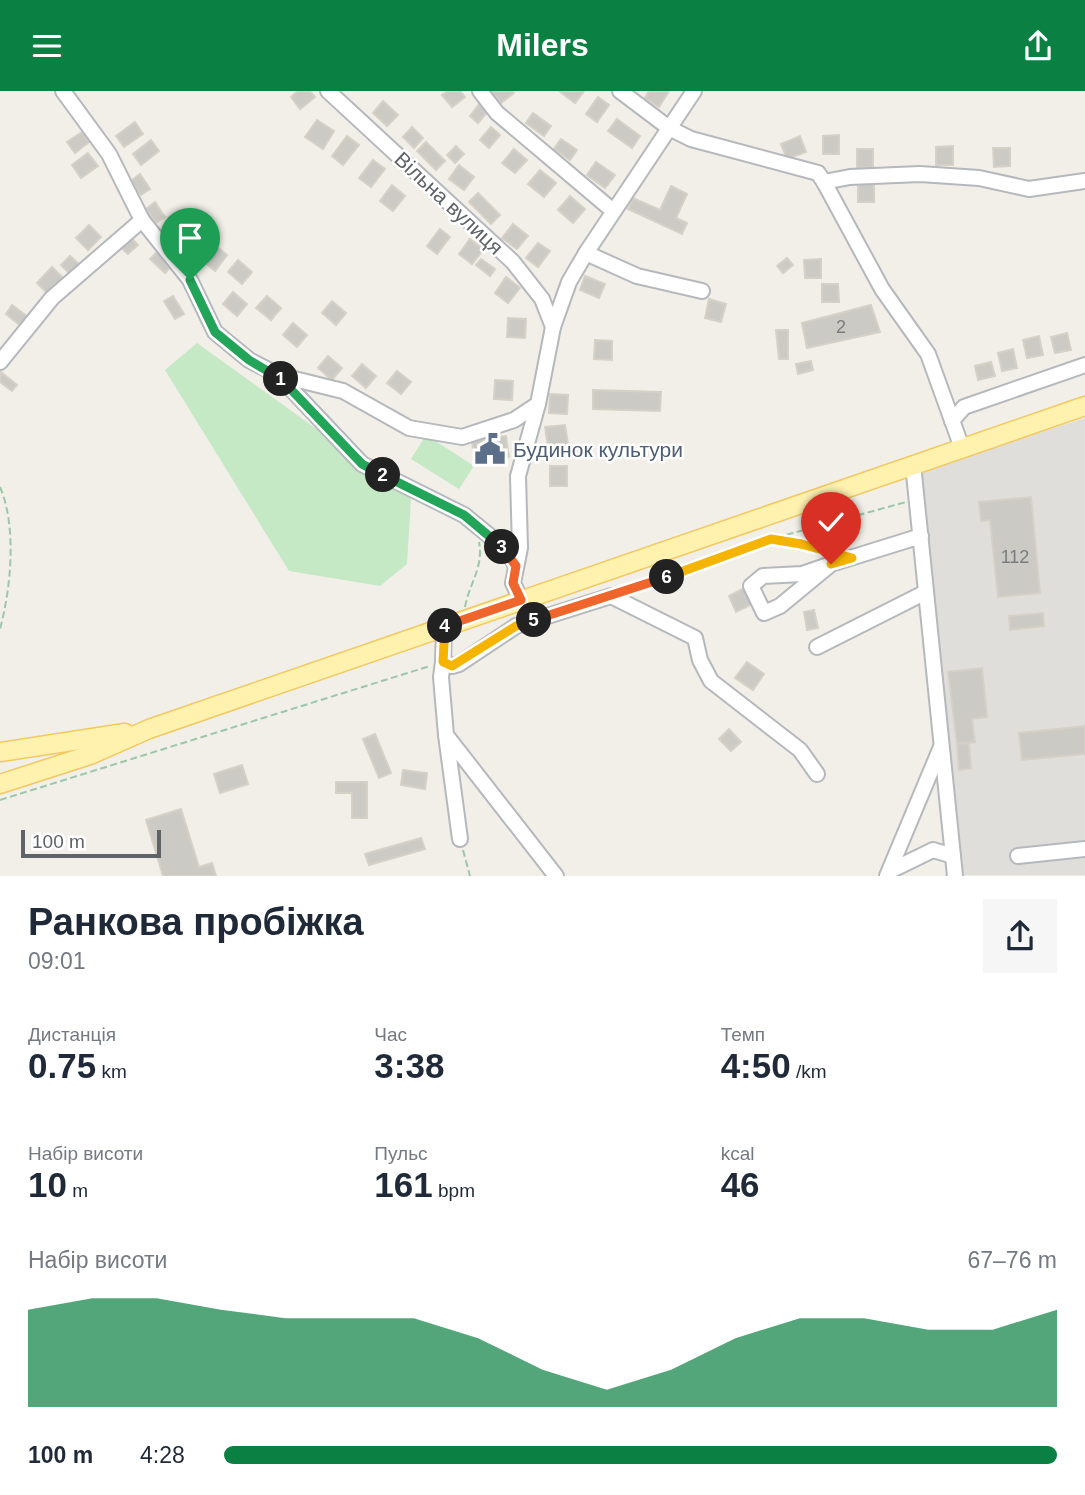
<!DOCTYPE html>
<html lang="uk">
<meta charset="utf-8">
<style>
:root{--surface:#fff;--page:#f6f6f7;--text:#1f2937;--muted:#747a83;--accent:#0b8043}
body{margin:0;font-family:Arial,sans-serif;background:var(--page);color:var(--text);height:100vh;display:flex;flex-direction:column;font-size:26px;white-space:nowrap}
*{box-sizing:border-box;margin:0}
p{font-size:23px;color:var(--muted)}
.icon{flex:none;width:38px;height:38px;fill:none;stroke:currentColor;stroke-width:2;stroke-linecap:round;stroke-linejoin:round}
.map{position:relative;height:785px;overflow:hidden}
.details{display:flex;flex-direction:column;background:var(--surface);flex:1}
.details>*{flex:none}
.scale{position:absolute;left:21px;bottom:18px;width:140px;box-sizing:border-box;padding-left:7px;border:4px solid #5f6368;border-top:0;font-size:19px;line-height:24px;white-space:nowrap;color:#5f6368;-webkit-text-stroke:5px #fff;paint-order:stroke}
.pin{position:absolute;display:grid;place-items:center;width:60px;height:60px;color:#fff;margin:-72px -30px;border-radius:50% 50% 50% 0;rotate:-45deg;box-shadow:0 0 7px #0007}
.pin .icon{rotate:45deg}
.km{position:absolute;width:35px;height:35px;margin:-18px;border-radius:50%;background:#222;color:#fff;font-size:19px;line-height:35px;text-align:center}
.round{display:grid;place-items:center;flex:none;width:74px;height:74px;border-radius:0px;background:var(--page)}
.headline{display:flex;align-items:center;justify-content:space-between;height:119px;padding:0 28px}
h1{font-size:38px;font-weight:800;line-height:52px}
.stats{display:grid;grid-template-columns:repeat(3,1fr);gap:10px;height:119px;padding:7px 28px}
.stats div{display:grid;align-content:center}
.stats b{font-size:35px;font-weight:800}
.stats small{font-size:19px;font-weight:400}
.stats p{font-size:19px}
.chart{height:196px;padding:14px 28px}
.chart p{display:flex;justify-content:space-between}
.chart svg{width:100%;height:126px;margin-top:7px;fill:var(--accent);opacity:.7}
ul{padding:0 28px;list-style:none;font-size:23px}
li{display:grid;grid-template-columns:112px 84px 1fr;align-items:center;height:52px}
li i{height:18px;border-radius:9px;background:var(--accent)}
header{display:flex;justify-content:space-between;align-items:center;height:91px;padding:0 28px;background:var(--accent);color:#fff;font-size:32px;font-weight:800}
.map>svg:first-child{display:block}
.industrial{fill:#e0deda}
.green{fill:#c5e8c5}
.building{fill:#cccac5;stroke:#d6d1c6;stroke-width:2}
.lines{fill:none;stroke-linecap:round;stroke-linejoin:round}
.minor-casing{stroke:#b5b8bc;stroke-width:18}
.major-casing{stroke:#f2c960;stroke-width:21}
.path{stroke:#9cc7a9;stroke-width:2;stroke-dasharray:7 3.5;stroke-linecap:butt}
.minor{stroke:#fff;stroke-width:14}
.major{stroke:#fff2af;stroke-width:18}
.split-1-casing{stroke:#fff;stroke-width:14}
.split-2-casing{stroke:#fff;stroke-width:14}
.split-3-casing{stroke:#fff;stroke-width:14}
.split-4-casing{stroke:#fff;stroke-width:14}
.split-5-casing{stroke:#fff;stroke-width:14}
.split-6-casing{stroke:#fff;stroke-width:14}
.split-7-casing{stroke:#fff;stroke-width:14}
.split-8-casing{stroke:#fff;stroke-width:14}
.split-1{stroke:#22a559;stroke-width:9}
.split-2{stroke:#22a559;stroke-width:9}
.split-3{stroke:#22a559;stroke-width:9}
.split-4{stroke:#f0652b;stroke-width:9}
.split-5{stroke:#f5b400;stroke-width:9}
.split-6{stroke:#f0652b;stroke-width:9}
.split-7{stroke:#f5b400;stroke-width:9}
.split-8{stroke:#f5b400;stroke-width:9}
.labels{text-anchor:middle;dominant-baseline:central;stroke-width:5;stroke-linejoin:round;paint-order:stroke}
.number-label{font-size:18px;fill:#7a7d7f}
.street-label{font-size:21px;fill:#5f6368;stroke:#fff}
.service-label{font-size:21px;fill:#4e5e75;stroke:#fff;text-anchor:start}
</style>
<header><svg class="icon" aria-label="menu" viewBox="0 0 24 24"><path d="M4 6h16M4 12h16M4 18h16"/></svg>Milers<svg class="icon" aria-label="share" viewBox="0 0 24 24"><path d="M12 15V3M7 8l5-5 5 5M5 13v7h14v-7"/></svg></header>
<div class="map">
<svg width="1085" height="785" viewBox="0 0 1085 785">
<rect width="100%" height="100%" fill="#f1efe8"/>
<path class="industrial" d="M1085 327V784H963L922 380Z"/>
<g class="green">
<path d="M197 252 411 406 407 473 380 495 289 480 165 279Z"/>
<path d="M426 344 474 375 459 398 411 368Z"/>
</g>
<g class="building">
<path d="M298 0H310L315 6 300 18 291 6Z"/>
<path d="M448 0H460L465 6 452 16 442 4Z"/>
<path d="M491 0H512L514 2 501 12Z"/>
<path d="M559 0H584L575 12Z"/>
<path d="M649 0H669L659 16 645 7Z"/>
<path d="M598 6 609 14 597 31 586 23Z"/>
<path d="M383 10 398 24 387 35 373 22Z"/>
<path d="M480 12 489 19 478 32 470 25Z"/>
<path d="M533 22 551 35 544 45 526 32Z"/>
<path d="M617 28 640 45 632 57 608 40Z"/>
<path d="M317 29 334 40 323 58 305 46Z"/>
<path d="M135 31 143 43 124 56 116 45Z"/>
<path d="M412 36 423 47 414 57 403 46Z"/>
<path d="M491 36 500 44 489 57 480 49Z"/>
<path d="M82 41 89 51 75 62 67 51Z"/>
<path d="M839 44V63H823V45Z"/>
<path d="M347 45 359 54 343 74 332 65Z"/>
<path d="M800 45 806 61 787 68 781 53Z"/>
<path d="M561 48 577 59 570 69 554 58Z"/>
<path d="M151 49 159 60 141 74 133 63Z"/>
<path d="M426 51 445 70 436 79 417 60Z"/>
<path d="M456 55 464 63 455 72 447 64Z"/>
<path d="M953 55V74H936V56Z"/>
<path d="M993 57H1010V75L994 76Z"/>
<path d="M514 58 527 69 515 82 502 72Z"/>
<path d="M857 58H873V76L857 77Z"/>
<path d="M88 62 98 75 81 87 72 74Z"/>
<path d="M373 69 385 78 371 96 359 87Z"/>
<path d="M596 71 615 84 605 97 587 84Z"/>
<path d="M459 74 474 86 464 99 449 88Z"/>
<path d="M540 79 556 92 544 106 528 93Z"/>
<path d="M140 83 150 98 141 104 131 90Z"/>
<path d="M874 92V111H858V93Z"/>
<path d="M392 94 405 105 393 120 380 110Z"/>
<path d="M671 95 687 103 676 127 687 132 682 143 628 118 633 107 660 119Z"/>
<path d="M478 102 500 124 491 133 469 111Z"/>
<path d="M570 105 585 118 573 132 558 119Z"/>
<path d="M155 111 165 126 156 132 146 118Z"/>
<path d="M188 132 202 143 192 156 178 144Z"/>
<path d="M513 133 528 145 517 158 502 147Z"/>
<path d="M89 134 101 146 88 159 76 147Z"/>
<path d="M440 138 450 146 437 163 427 155Z"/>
<path d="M131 147 138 154 128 163 121 157Z"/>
<path d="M470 148 484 158 472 173 459 163Z"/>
<path d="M538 152 550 160 538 176 526 167Z"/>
<path d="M215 154 227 164 215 180 203 170Z"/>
<path d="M158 160 172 174 165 182 150 168Z"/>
<path d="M70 165 80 174 71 184 61 174Z"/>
<path d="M787 167 793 174 783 182 777 175Z"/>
<path d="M481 168 495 178 490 185 476 174Z"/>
<path d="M821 168V187H805L804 169Z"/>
<path d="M238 169 252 181 242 193 228 181Z"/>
<path d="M52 176 63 187 47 202 37 192Z"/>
<path d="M585 185 605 193 599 207 580 199Z"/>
<path d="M506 186 520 197 508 212 495 202Z"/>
<path d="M822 193H838L839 211H822Z"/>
<path d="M233 201 247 213 237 225 223 213Z"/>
<path d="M173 205 184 223 175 228 164 210Z"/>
<path d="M267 205 281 217 271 229 256 217Z"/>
<path d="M709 208 726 213 721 231 705 227Z"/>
<path d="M332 210 346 222 336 234 322 222Z"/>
<path d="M12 214 28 226 21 235 6 223Z"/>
<path d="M871 214 880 241 807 257 802 232Z"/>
<path d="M508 227 526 228 525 247 507 246Z"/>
<path d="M293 232 307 244 297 256 283 244Z"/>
<path d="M776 239H788V268H779Z"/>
<path d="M1067 242 1071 259 1055 262 1051 246Z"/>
<path d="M1039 245 1043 264 1027 267 1023 249Z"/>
<path d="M595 249 612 250V269L594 268Z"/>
<path d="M1013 258 1017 277 1002 280 998 262Z"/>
<path d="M328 265 342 277 332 289 318 277Z"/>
<path d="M811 270 813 279 798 283 796 273Z"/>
<path d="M991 271 995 285 978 289 975 275Z"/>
<path d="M362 273 376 285 366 297 352 285Z"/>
<path d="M397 280 411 291 401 303 387 292Z"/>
<path d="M1 281 17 294 12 300 0 291Z"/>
<path d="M495 289 513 290 512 309 494 308Z"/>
<path d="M593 299 661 301 660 320 593 318Z"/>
<path d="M550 303 568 304 567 323 549 322Z"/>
<path d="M565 334 568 353 548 356 545 336Z"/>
<path d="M506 345 509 366 474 371 472 349Z"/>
<rect x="550" y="375" width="17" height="20"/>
<path d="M1031 406 1040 502 998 506 990 429 981 430 979 411Z"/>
<path d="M744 497 752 513 736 521 729 505Z"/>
<path d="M814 519 818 537 807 539 804 521Z"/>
<path d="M1043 522 1044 535 1010 539 1009 525Z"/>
<path d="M747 571 764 583 753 599 735 587Z"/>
<path d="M982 577 987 626 972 628 975 651 957 653 948 581Z"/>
<path d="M1085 635V663L1022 669 1019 642Z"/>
<path d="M729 638 741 651 731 660 719 648Z"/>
<path d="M375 643 391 682 379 687 363 648Z"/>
<path d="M969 652 971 677 959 679 957 653Z"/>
<path d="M242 674 248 693 220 702 214 683Z"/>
<path d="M403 679 427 682 425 698 401 694Z"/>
<path d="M336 691H367V727H352V702H336Z"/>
<path d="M181 718 199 776 212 772 216 785H163L146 729Z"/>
<path d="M421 747 425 758 369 774 365 763Z"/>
</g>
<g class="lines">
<defs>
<g id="minor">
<path d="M63 0 109 63 142 129 190 189 215 241 249 269 278 284 343 300 409 337 462 346 514 329 538 313"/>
<path d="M328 0 513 171 542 208 553 236"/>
<path d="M480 0 497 22 612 119"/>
<path d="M620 0 669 37 691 48 818 82 824 91 850 86 920 83 979 87 1029 98 1085 90"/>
<path d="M824 91 882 198 928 263 962 357"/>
<path d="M586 162 637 185 702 200"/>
<path d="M0 271 52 207 142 129"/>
<path d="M278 284 362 373 464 424 508 460 516 475"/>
<path d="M952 330 964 316 1085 274"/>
<path d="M913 373 955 785"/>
<path d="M831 473 802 483 763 485 751 495 764 522 780 515 831 473 921 445"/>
<path d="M521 509 513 492 520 457 518 385 538 313 553 236 569 191 586 162 694 0"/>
<path d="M817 556 926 501"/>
<path d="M443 571 444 536"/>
<path d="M446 644 460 748"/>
<path d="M1018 765 1085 758"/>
<path d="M890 780 933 759 953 765"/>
<path d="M556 785 446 644 441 586 443 571 452 575 459 573 516 535 611 505 695 547 700 569 711 590 800 659 817 683"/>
<path d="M887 785 941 656"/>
</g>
<g id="major">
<path d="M0 661 125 642"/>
<path d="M0 693 90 664 149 638 1085 315"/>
</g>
</defs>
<use href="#minor" class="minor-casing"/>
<use href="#major" class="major-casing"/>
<g class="path">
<path d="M0 396C17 436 11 497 0 538"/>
<path d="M774 449 830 461"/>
<path d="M628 499 771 448 906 411"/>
<path d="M465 516C469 493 484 476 479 451"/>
<path d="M0 709 430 575"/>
<path d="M463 759 470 785"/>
</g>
<use href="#minor" class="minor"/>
<use href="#major" class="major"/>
</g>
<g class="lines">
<defs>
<path id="split-1" d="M190 189 215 241 249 269 281 288"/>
<path id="split-2" d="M281 288 362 373 383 384"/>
<path id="split-3" d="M383 384 464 424 502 456"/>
<path id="split-4" d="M445 535 521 509 513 492 516 475 502 456"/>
<path id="split-5" d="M445 535 443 571 452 575 516 535 534 529"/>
<path id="split-6" d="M534 529 667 486"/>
<path id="split-7" d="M667 486 771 448 801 453"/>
<path id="split-8" d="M801 453 852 467 831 473"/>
</defs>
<use href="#split-1" class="split-1-casing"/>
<use href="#split-2" class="split-2-casing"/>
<use href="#split-3" class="split-3-casing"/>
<use href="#split-4" class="split-4-casing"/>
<use href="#split-5" class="split-5-casing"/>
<use href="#split-6" class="split-6-casing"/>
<use href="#split-7" class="split-7-casing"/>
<use href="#split-8" class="split-8-casing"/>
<use href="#split-1" class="split-1"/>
<use href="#split-2" class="split-2"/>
<use href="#split-3" class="split-3"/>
<use href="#split-4" class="split-4"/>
<use href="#split-5" class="split-5"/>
<use href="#split-6" class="split-6"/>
<use href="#split-7" class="split-7"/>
<use href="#split-8" class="split-8"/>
</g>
<defs>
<symbol id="civic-bare" viewBox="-9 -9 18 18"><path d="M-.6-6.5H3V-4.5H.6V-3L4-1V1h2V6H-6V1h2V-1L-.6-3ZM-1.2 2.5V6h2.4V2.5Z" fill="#5c6f8a" stroke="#fff" stroke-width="2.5" paint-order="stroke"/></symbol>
</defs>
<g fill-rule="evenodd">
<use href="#civic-bare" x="468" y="336" width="44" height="44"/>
</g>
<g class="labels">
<g class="number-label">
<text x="841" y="236">2</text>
<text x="1015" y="466">112</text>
</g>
<g class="street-label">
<text transform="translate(449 112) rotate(43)">Вільна вулиця</text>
</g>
<g class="service-label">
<text x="513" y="358">Будинок культури</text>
</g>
</g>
</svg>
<div class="scale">100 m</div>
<div class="pin" style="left:190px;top:189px;background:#1e9e55"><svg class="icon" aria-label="arrive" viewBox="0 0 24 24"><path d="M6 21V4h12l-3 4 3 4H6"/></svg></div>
<div class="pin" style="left:831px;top:473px;background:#d93025"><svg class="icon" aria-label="check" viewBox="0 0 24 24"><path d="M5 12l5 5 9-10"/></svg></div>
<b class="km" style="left:281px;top:288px">1</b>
<b class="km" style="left:383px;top:384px">2</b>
<b class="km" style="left:502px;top:456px">3</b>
<b class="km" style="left:445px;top:535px">4</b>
<b class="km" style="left:534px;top:529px">5</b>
<b class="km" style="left:667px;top:486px">6</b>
</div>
<section class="details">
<div class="headline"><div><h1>Ранкова пробіжка</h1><p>09:01</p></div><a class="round"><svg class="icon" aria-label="share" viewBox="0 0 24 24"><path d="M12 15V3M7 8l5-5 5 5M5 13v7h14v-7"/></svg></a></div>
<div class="stats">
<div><p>Дистанція</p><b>0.75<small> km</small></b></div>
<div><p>Час</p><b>3:38</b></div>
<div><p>Темп</p><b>4:50<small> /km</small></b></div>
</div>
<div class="stats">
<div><p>Набір висоти</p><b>10<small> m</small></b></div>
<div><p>Пульс</p><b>161<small> bpm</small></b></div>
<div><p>kcal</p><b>46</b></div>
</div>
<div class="chart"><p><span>Набір висоти</span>67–76 m</p>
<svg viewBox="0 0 160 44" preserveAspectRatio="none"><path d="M0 44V10L10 6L20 6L30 10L40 13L50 13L60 13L70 20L80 31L90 38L100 31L110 20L120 13L130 13L140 17L150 17L160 10V44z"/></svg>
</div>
<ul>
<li><b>100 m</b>4:28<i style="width:100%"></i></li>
</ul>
</section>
